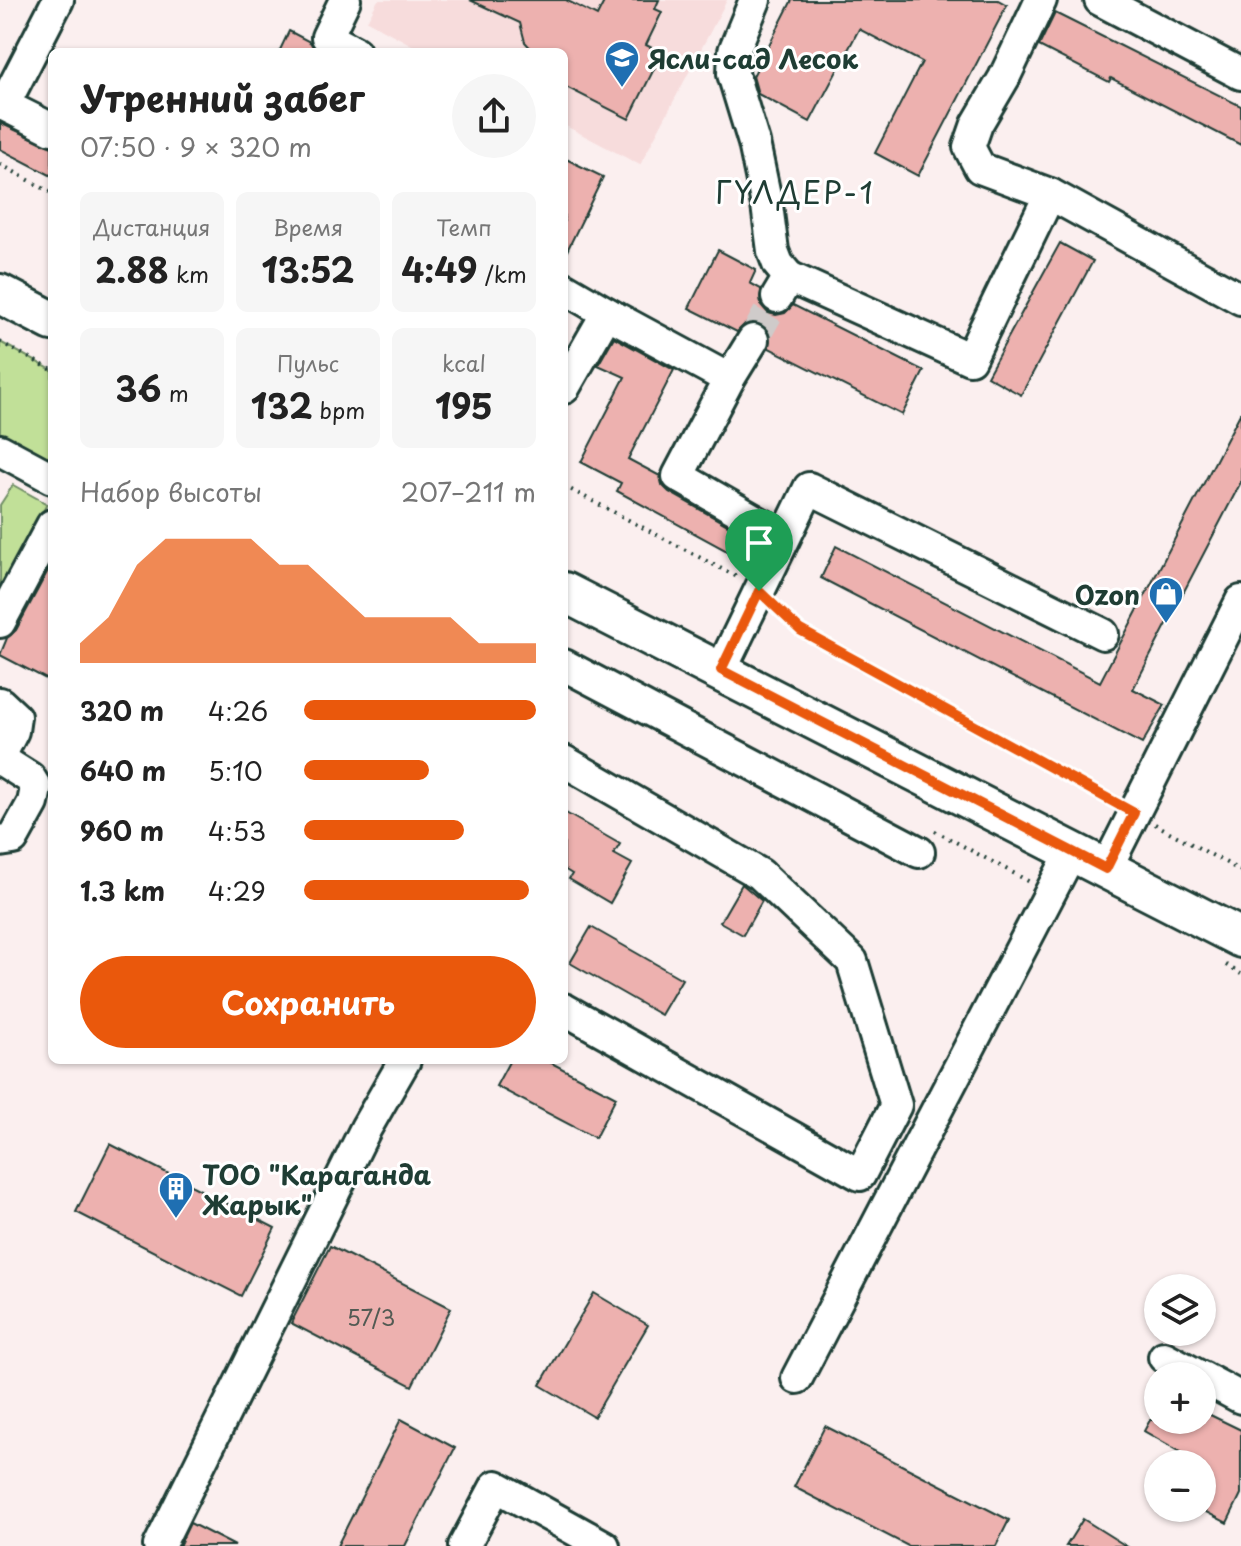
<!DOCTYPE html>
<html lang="ru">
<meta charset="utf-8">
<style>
:root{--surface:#fff;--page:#f6f6f6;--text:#222;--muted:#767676;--accent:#ea580c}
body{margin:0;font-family:"Playpen Sans",sans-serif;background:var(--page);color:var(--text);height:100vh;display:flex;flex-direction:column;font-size:30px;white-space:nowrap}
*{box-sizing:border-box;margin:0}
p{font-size:26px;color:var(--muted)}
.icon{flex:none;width:44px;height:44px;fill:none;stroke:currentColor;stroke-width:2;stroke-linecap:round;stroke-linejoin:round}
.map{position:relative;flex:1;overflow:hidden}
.side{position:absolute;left:48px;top:48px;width:520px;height:1016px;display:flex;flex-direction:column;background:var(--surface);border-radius:12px;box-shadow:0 2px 6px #0004}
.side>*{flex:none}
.buttons{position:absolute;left:1144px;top:1274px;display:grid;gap:16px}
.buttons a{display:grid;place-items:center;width:72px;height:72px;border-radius:50%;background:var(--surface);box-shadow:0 2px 6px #0004;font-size:40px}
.pin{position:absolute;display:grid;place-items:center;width:68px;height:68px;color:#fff;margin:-82px -34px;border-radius:50% 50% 50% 0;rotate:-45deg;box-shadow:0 0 8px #0007}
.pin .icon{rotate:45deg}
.round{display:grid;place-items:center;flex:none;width:84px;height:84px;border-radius:42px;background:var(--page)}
.headline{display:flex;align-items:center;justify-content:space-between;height:136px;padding:0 32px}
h1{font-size:36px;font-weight:700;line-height:60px}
.metrics{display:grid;grid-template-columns:repeat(3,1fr);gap:12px;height:136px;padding:8px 32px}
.metrics div{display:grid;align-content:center;border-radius:12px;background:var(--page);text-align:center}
.metrics b{font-size:34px;font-weight:700}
.metrics small{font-size:22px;font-weight:400}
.metrics p{font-size:22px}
.chart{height:224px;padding:16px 32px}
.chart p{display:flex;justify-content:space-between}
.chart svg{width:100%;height:144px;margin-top:8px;fill:var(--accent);opacity:.7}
.action{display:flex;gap:16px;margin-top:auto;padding:16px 32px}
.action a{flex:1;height:92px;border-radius:48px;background:var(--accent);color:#fff;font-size:32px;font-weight:700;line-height:92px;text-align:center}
ul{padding:0 32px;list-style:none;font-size:26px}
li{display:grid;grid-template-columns:128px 96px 1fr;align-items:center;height:60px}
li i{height:20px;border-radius:10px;background:var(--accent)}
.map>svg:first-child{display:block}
.built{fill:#f7dcdc}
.green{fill:#c1e098;stroke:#708e66;stroke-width:2}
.building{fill:#edb1af;stroke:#1f3d34;stroke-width:2}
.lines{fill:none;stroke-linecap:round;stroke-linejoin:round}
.minor-tunnel{stroke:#cfcbca;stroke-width:30;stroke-dasharray:30 15;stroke-linecap:butt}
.minor-casing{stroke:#1f3d34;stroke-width:36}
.major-casing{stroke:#1f3d34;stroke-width:44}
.path{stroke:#1f3d34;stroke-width:4;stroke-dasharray:2 6;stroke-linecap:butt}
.minor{stroke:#fff;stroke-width:30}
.major{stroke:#fff;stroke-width:38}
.route-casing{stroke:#fff;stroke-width:16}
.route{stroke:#ea580c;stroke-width:10}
.labels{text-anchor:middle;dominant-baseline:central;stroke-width:6;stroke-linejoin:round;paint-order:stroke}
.number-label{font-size:22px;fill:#525a53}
.poi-label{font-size:26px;font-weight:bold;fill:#1f3d34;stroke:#fff;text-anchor:start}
.quarter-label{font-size:30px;letter-spacing:2px;fill:#1f3d34;stroke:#fff}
</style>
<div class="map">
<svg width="1241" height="1546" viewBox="0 0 1241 1546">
<rect width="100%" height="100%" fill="#fbefef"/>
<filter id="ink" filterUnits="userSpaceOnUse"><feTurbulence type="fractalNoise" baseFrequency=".0125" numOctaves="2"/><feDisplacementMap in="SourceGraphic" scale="16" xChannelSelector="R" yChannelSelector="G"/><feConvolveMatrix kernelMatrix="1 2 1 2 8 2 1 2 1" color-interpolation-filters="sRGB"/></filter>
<g filter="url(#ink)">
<path class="built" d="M378 0H727L640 165 564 125V52H425L367 21Z"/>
<g class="green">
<path d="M0 342 52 370V462L0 440Z"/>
<path d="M13 485 47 504 0 592V505Z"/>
</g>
<g class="building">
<path d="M470 0H566L597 16 605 0H659L655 9 662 12 646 45 662 53 629 119 564 86V52H534L525 42 520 23Z"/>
<path d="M792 0H998L1007 5 918 176 875 153 922 62 859 29 810 122 758 94 753 76Z"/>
<path d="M1055 13 1241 106V145L1111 78 1109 82 1039 46Z"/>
<path d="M289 31 310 42 317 52H279Z"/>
<path d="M0 123 52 147V176L0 149Z"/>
<path d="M564 158 603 177 564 257Z"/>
<path d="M1060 243 1093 261 1021 395 987 376Z"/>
<path d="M718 250 756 270 750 283 761 289V305L768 313 776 315 785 313 793 305 924 371 902 415 769 348V332L762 324 753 322 745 324 737 332 689 308Z"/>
<path d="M614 337 674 370 628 459 660 476 662 485 669 492 761 544 749 563 617 491 621 483 581 462 625 377 598 365Z"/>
<path d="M1241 412V482L1133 689 1165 705 1142 744 821 578 836 546 1100 682Z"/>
<path d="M52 563V682L0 655 7 638 16 630Z"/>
<path d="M564 812 620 844 614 854 632 864 610 903 569 879 572 874 564 869Z"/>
<path d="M742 884 762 901 743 935 720 922Z"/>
<path d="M591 927 682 979 661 1015 570 963Z"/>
<path d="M510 1060H546L616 1097 595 1138 496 1086Z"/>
<path d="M110 1144 275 1228 241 1296 76 1212Z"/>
<path d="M330 1246 451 1308 412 1386 291 1323Z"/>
<path d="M594 1293 648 1325 594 1417 540 1385Z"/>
<path d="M1202 1411 1241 1430V1494L1227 1523 1202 1510V1464L1144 1431 1150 1420H1202Z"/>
<path d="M401 1419 455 1448 405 1546H337Z"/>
<path d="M825 1426 1009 1520 996 1546H908L794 1487Z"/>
<path d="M1083 1519 1126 1546H1066Z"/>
<path d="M190 1523 235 1546H179Z"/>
</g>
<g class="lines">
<path class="minor-tunnel" d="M753 340 777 297"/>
<defs>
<g id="minor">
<path d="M345 0 327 37 355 52"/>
<path d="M755 0 734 51 733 74 754 143 767 205 773 251 778 264 789 277"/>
<path d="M1041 0 1004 78 977 124 969 147 980 168 1050 194"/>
<path d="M1100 0 1241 74"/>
<path d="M52 129 4 105 58 0"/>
<path d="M564 288 607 313"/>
<path d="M777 297 789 277 970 359 1050 194 1241 299"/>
<path d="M729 379 753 340"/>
<path d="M564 388 607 313 729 379 678 476 784 537"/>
<path d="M0 450 52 478"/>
<path d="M0 622 52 525"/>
<path d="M564 665 919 852"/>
<path d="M721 670 809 488 1103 634"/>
<path d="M0 703 15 717 13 731 0 756"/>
<path d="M0 759 30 778 36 788 33 803 13 839 0 841"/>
<path d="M564 761 760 874 852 961 896 1105 860 1175 564 1009"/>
<path d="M1106 869 1241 601"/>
<path d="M1164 1357 1199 1376"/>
<path d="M1202 1377 1241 1398"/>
<path d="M797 1378 1072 851"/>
<path d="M159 1546 366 1128 405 1060"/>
<path d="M464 1546 496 1486 604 1546"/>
</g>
<g id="major">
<path d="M0 294 52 321"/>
<path d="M564 592 1241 938"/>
</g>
</defs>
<use href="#minor" class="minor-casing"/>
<use href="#major" class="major-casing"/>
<g class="path">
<path d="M0 164 52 193"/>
<path d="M0 342 52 370"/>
<path d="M564 486 739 578"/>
<path d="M777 608 800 630 1112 801"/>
<path d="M1155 824 1241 871"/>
<path d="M935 831 1030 882"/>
<path d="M1226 965 1241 974"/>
</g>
<use href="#minor" class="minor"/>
<use href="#major" class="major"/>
</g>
</g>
<g class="lines" filter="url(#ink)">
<defs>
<path id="route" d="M759 591 800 630 1134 813 1106 869 721 670Z"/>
</defs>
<use href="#route" class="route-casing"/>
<use href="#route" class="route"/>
</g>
<defs>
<symbol id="school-pin" viewBox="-11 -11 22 30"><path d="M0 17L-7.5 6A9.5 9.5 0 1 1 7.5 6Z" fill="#1f6fb2" stroke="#fff"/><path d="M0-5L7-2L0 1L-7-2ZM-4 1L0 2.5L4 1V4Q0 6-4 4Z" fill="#fff"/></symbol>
<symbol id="shop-pin" viewBox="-11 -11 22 30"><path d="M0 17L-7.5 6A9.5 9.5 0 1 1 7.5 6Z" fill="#1f6fb2" stroke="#fff"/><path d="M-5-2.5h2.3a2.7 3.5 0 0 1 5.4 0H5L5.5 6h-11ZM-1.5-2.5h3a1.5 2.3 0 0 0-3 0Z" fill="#fff"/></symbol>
<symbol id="building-pin" viewBox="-11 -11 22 30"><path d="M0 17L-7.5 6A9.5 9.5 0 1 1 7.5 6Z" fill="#1f6fb2" stroke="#fff"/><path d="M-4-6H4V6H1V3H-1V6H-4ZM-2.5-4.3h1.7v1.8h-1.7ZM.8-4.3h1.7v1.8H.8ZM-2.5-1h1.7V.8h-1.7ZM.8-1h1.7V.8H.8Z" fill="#fff"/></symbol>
</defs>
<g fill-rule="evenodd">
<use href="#school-pin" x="602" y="38" width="40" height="54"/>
<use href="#shop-pin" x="1146" y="574" width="40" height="54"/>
<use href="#building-pin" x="156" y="1169" width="40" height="54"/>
</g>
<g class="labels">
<g class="number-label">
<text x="371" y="1316">57/3</text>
</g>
<g class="poi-label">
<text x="648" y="58">Ясли-сад Лесок</text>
<text x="1140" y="594" text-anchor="end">Ozon</text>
<text x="202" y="1174">ТОО "Караганда<tspan x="202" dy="30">Жарык"</tspan></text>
</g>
<g class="quarter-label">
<text x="795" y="191">ГҮЛДЕР-1</text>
</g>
</g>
</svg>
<div class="buttons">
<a><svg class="icon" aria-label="layers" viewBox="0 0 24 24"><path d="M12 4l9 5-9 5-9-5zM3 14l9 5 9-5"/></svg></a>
<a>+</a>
<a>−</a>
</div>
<div class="pin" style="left:759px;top:591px;background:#1e9e55"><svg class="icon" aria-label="arrive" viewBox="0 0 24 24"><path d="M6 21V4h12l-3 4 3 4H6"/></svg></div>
<section class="side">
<div class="headline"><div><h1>Утренний забег</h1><p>07:50 · 9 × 320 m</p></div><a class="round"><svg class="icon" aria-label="share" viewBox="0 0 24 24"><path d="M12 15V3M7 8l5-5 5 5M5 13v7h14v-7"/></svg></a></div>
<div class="metrics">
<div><p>Дистанция</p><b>2.88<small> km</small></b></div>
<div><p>Время</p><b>13:52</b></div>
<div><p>Темп</p><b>4:49<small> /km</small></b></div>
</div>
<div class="metrics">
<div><b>36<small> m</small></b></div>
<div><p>Пульс</p><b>132<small> bpm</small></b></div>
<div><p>kcal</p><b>195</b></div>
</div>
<div class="chart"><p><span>Набор высоты</span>207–211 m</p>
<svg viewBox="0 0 160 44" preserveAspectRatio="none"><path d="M0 44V38L10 30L20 14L30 6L40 6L50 6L60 6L70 14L80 14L90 22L100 30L110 30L120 30L130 30L140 38L150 38L160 38V44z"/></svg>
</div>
<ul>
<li><b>320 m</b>4:26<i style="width:100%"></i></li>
<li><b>640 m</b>5:10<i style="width:54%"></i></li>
<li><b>960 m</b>4:53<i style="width:69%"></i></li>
<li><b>1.3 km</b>4:29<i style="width:97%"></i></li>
</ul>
<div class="action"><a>Сохранить</a></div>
</section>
</div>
